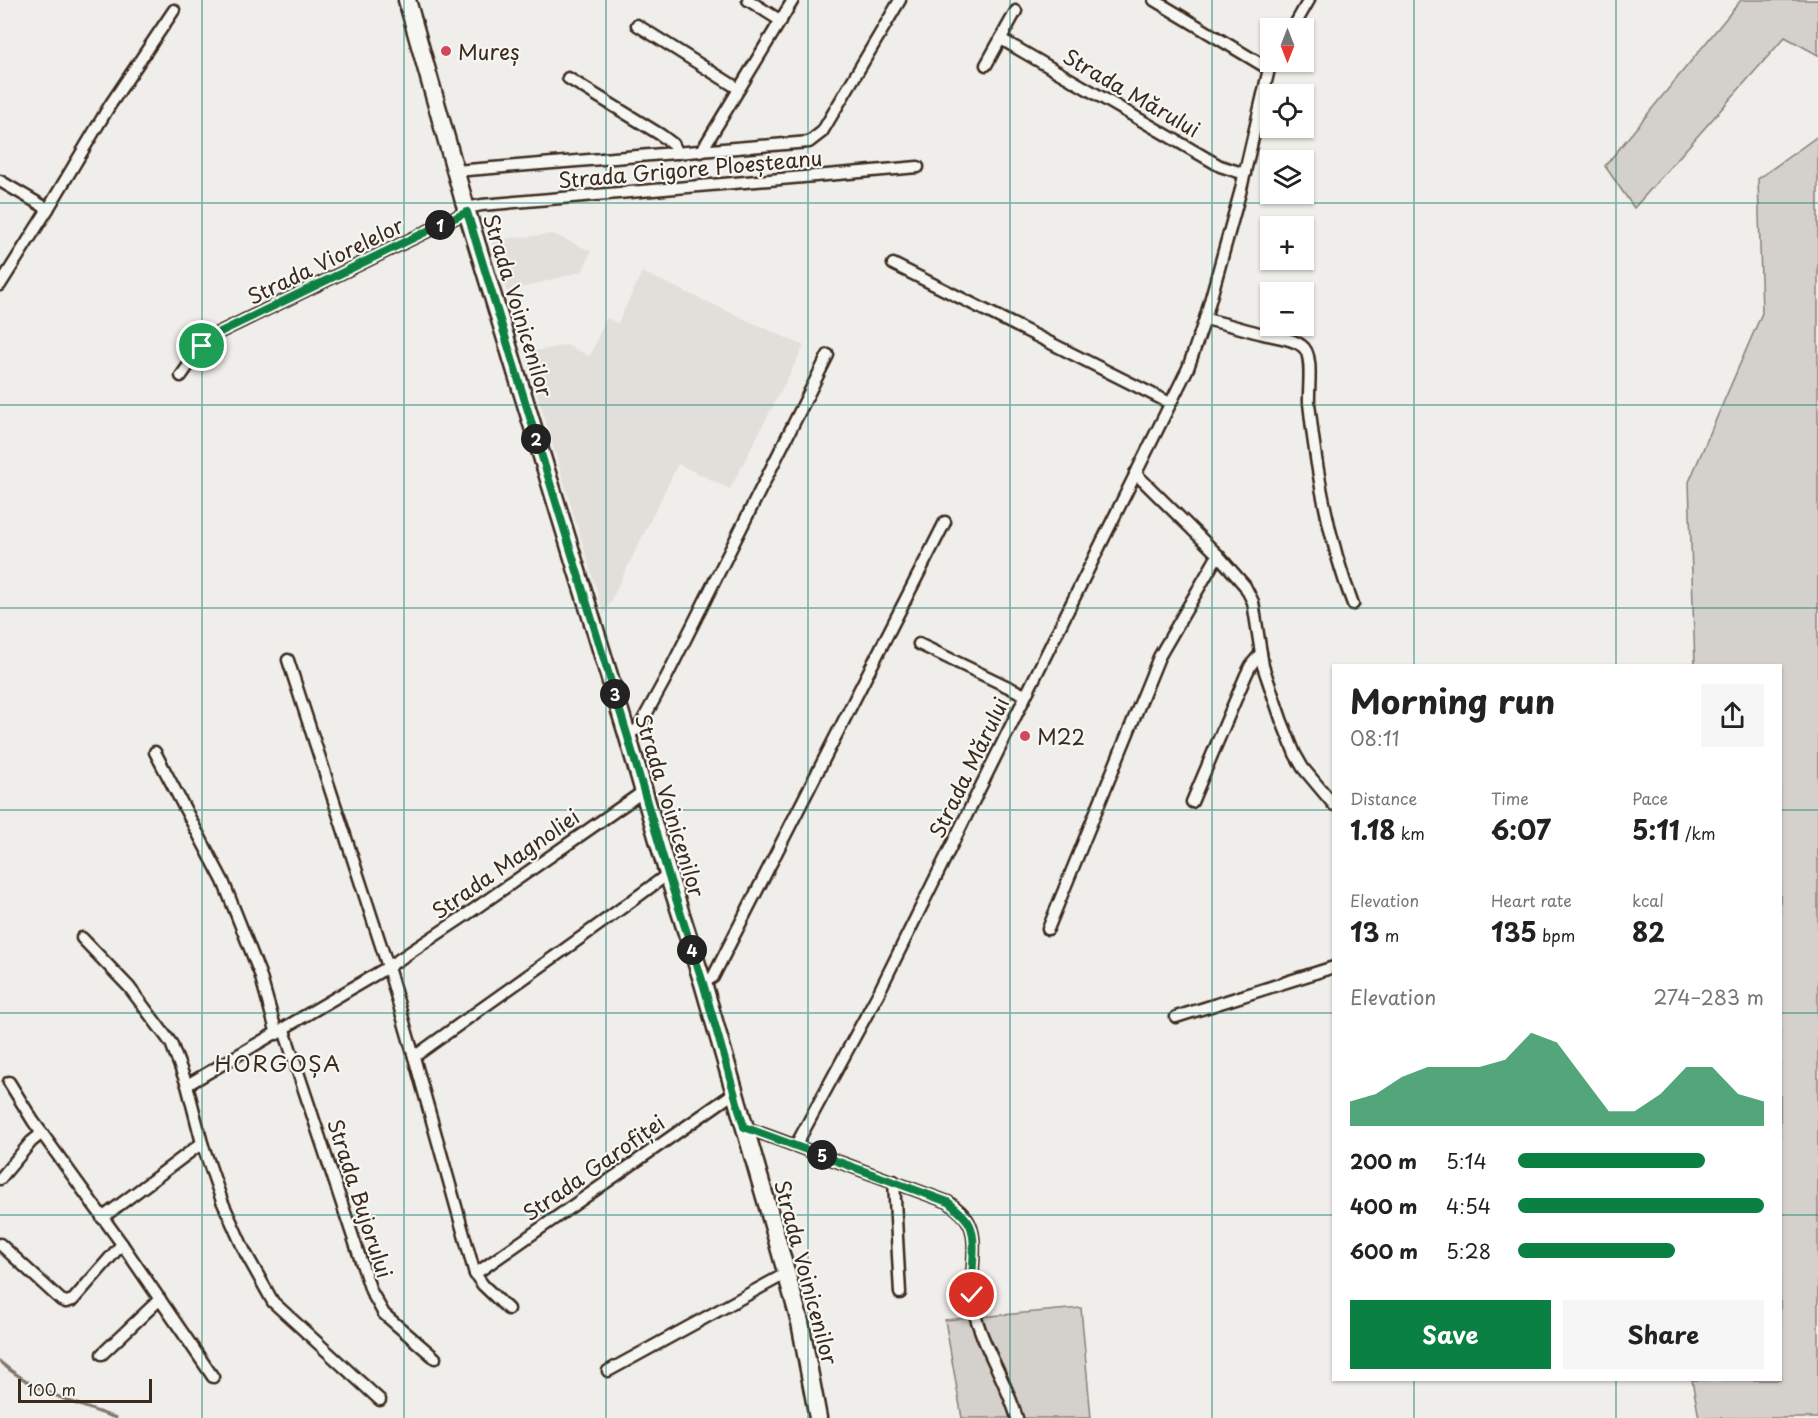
<!DOCTYPE html>
<meta charset="utf-8">
<style>
:root{--surface:#fff;--page:#f6f6f6;--text:#222;--muted:#767676;--accent:#0b8043}
body{margin:0;font-family:"Playpen Sans",sans-serif;background:var(--page);color:var(--text);height:100vh;display:flex;flex-direction:column;font-size:22px;white-space:nowrap}
*{box-sizing:border-box;margin:0}
p{font-size:20px;color:var(--muted)}
.icon{flex:none;width:33px;height:33px;fill:none;stroke:currentColor;stroke-width:2;stroke-linecap:round;stroke-linejoin:round}
.map{position:relative;flex:1;overflow:hidden}
.drawer{position:absolute;left:1332px;top:664px;width:450px;height:717px;display:flex;flex-direction:column;background:var(--surface);border-radius:0px;box-shadow:0 2px 4px #0004}
.drawer>*{flex:none}
.needle{width:39px;rotate:180deg}
.fabs{position:absolute;left:1260px;top:18px;display:grid;gap:12px}
.fabs a{display:grid;place-items:center;width:54px;height:54px;border-radius:0px;background:var(--surface);box-shadow:0 2px 4px #0004;font-size:30px}
.scale{position:absolute;left:18px;bottom:15px;width:134px;box-sizing:border-box;padding-left:6px;border:3px solid #3b2a1e;border-top:0;font-size:16px;line-height:21px;white-space:nowrap;color:#3b2a1e;-webkit-text-stroke:4px #f6f6f2;paint-order:stroke}
.pin{position:absolute;display:grid;place-items:center;width:51px;height:51px;color:#fff;margin:-26px;border:3px solid #fff;border-radius:50%;box-shadow:0 2px 6px #0007}
.km{position:absolute;width:30px;height:30px;margin:-15px;border-radius:50%;background:#222;color:#fff;font-size:16px;line-height:30px;text-align:center}
.round{display:grid;place-items:center;flex:none;width:63px;height:63px;border-radius:0px;background:var(--page)}
.summary{display:flex;align-items:center;justify-content:space-between;height:102px;padding:0 18px}
h1{font-size:33px;font-weight:700;line-height:45px}
.stats{display:grid;grid-template-columns:repeat(3,1fr);gap:9px;height:102px;padding:6px 18px}
.stats div{display:grid;align-content:center}
.stats b{font-size:26px;font-weight:700}
.stats small{font-size:16px;font-weight:400}
.stats p{font-size:16px}
.chart{height:168px;padding:12px 18px}
.chart p{display:flex;justify-content:space-between}
.chart svg{width:100%;height:108px;margin-top:6px;fill:var(--accent);opacity:.7}
.button{display:flex;gap:12px;margin-top:auto;padding:12px 18px}
.button a{flex:1;height:69px;border-radius:0px;background:var(--accent);color:#fff;font-size:24px;font-weight:700;line-height:69px;text-align:center}
.button a+a{background:var(--page);color:var(--text)}
ul{padding:0 18px;list-style:none;font-size:20px}
li{display:grid;grid-template-columns:96px 72px 1fr;align-items:center;height:45px}
li i{height:15px;border-radius:8px;background:var(--accent)}
.map>svg:first-child{display:block}
.built{fill:#e2dfdb}
.green{fill:#d4d1cc;stroke:#887e75;stroke-width:1.5}
.lines{fill:none;stroke-linecap:round;stroke-linejoin:round}
.stream{stroke:#81766d;stroke-width:3}
.street-casing{stroke:#3b2a1e;stroke-width:15}
.primary-casing{stroke:#3b2a1e;stroke-width:21}
.street{stroke:#f6f6f2;stroke-width:10}
.primary{stroke:#f6f6f2;stroke-width:16}
.route-casing{stroke:#fff;stroke-width:12}
.route{stroke:#0b8043;stroke-width:8}
.grid{fill:none;stroke:#0f766e;stroke-width:1.5;stroke-opacity:0.55}
.poi-dot{fill:#d1495b;stroke:#f6f6f2;stroke-width:2}
.labels{text-anchor:middle;dominant-baseline:central;stroke-width:4.5;stroke-linejoin:round;paint-order:stroke}
.poi-label{font-size:21px;fill:#3b2a1e;stroke:#f6f6f2;text-anchor:start}
.street-label{font-size:21px;fill:#3b2a1e;stroke:#f6f6f2}
.neighbourhood-label{font-size:22px;letter-spacing:1.5px;fill:#3b2a1e;stroke:#f6f6f2}
</style>
<div class="map">
<svg width="1818" height="1418" viewBox="0 0 1818 1418">
<rect width="100%" height="100%" fill="#efeeea"/>
<filter id="ink" filterUnits="userSpaceOnUse"><feTurbulence type="fractalNoise" baseFrequency=".0167" numOctaves="2"/><feDisplacementMap in="SourceGraphic" scale="12" xChannelSelector="R" yChannelSelector="G"/><feConvolveMatrix kernelMatrix="1 2 1 2 8 2 1 2 1" color-interpolation-filters="sRGB"/></filter>
<g filter="url(#ink)">
<g class="built">
<path d="M553 234 591 251 583 271 507 292 491 240Z"/>
<path d="M642 272 804 346 730 489 678 464 604 615 525 353 566 345 590 356 606 318 618 323Z"/>
</g>
<g class="green">
<path d="M1741 0H1818V55L1785 37 1634 208 1605 166Z"/>
<path d="M1818 136V1418H1699L1692 1380H1780V666H1695L1689 482 1762 313 1758 179Z"/>
<path d="M1081 1308 1091 1418H962L945 1320Z"/>
</g>
<g class="lines">
<path class="stream" d="M0 1362C32 1390 76 1404 116 1418"/>
<defs>
<g id="street">
<path d="M748 0 781 21"/>
<path d="M1154 0 1269 69"/>
<path d="M637 25 739 89"/>
<path d="M1293 28 1309 0"/>
<path d="M1001 39 1220 166 1245 174"/>
<path d="M986 65 1016 11"/>
<path d="M568 78 661 135 673 144 678 153"/>
<path d="M701 152 793 0"/>
<path d="M455 171 809 142 822 132 900 0"/>
<path d="M0 181 48 209"/>
<path d="M466 208 482 205 918 167"/>
<path d="M893 264 1170 403"/>
<path d="M0 285 48 209 110 105 174 10"/>
<path d="M1205 319C1224 323 1243 329 1263 334 1275 337 1292 338 1302 346 1314 354 1308 388 1309 403 1316 471 1328 540 1353 604"/>
<path d="M181 376 202 346 214 335 467 212"/>
<path d="M1135 473 1218 555 1245 586 1253 602 1263 666 1281 719 1295 754 1303 768 1334 805"/>
<path d="M919 644 1025 695"/>
<path d="M288 660 388 967 414 1057"/>
<path d="M627 734 638 729 667 676 828 355"/>
<path d="M155 752 223 881 260 974 277 1034"/>
<path d="M1192 802 1246 675 1251 665 1261 653"/>
<path d="M1048 929 1159 657 1218 555"/>
<path d="M82 938 129 987 171 1043 187 1085 202 1143 222 1201 245 1252 273 1302 380 1400"/>
<path d="M703 983 713 977 945 522"/>
<path d="M1176 1017 1334 967"/>
<path d="M284 1030 371 1291 384 1314 435 1358"/>
<path d="M9 1082 33 1121 122 1244 213 1377"/>
<path d="M187 1085 388 967 463 917 644 791"/>
<path d="M744 1127 948 1202C956 1208 966 1215 970 1225 979 1245 968 1282 973 1307 982 1346 1006 1380 1017 1418"/>
<path d="M796 1145 879 992 1188 368 1205 319 1240 193 1269 69 1274 62"/>
<path d="M0 1179 31 1142 42 1133"/>
<path d="M894 1181 900 1293"/>
<path d="M102 1218 202 1143"/>
<path d="M0 1244 61 1300 66 1302 73 1300 122 1244"/>
<path d="M475 1274 734 1093"/>
<path d="M508 1309 483 1285 475 1274 414 1057C498 996 584 937 668 874"/>
<path d="M102 1354 160 1299"/>
<path d="M608 1371 787 1273"/>
</g>
<path id="primary" d="M407 0 467 212 627 734 668 874 703 983 767 1204 800 1322 818 1418"/>
</defs>
<use href="#street" class="street-casing"/>
<use href="#primary" class="primary-casing"/>
<use href="#street" class="street"/>
<use href="#primary" class="primary"/>
</g>
</g>
<g class="lines" filter="url(#ink)">
<defs>
<path id="route" d="M202 346 214 335 467 212 627 734 668 874 703 983 744 1127 948 1202C955 1208 966 1216 970 1225 978 1244 970 1275 972 1295"/>
</defs>
<use href="#route" class="route-casing"/>
<use href="#route" class="route"/>
</g>
<path class="grid" d="M202 0V1418M404 0V1418M606 0V1418M808 0V1418M1010 0V1418M1212 0V1418M1414 0V666M1616 0V666M0 203H1818M0 405H1818M0 608H1818M0 810H1334M1780 810H1818M0 1013H1334M1780 1013H1818M0 1215H1334M1780 1215H1818M1414 1380V1418M1616 1380V1418"/>
<g class="poi-dot">
<circle cx="446" cy="51" r="6"/>
<circle cx="1025" cy="736" r="6"/>
</g>
<g class="labels">
<g class="poi-label">
<text x="458" y="51">Mureș</text>
<text x="1037" y="736">M22</text>
</g>
<g class="street-label">
<text transform="translate(1132 92) rotate(30)">Strada Mărului</text>
<text transform="translate(690 168) rotate(-5)">Strada Grigore Ploeșteanu</text>
<text transform="translate(325 260) rotate(-26)">Strada Viorelelor</text>
<text transform="translate(519 305) rotate(73)">Strada Voinicenilor</text>
<text transform="translate(968 767) rotate(-64)">Strada Mărului</text>
<text transform="translate(671 805) rotate(73)">Strada Voinicenilor</text>
<text transform="translate(505 863) rotate(-35)">Strada Magnoliei</text>
<text transform="translate(593 1167) rotate(-35)">Strada Garofiței</text>
<text transform="translate(361 1198) rotate(72)">Strada Bujorului</text>
<text transform="translate(807 1272) rotate(75)">Strada Voinicenilor</text>
</g>
<g class="neighbourhood-label">
<text x="278" y="1062">HORGOȘA</text>
</g>
</g>
</svg>
<div class="fabs">
<a><svg class="needle" viewBox="-14 -14 28 28"><path d="M0-13l5 13h-10z" fill="#e53935"/><path d="M0 13l5-13h-10z" fill="#767676"/></svg></a>
<a><svg class="icon" aria-label="locate" viewBox="0 0 24 24"><circle cx="12" cy="12" r="6"/><path d="M12 2v4M12 18v4M2 12h4M18 12h4"/></svg></a>
<a><svg class="icon" aria-label="layers" viewBox="0 0 24 24"><path d="M12 4l9 5-9 5-9-5zM3 14l9 5 9-5"/></svg></a>
<a>+</a>
<a>−</a>
</div>
<div class="scale">100 m</div>
<div class="pin" style="left:202px;top:346px;background:#1e9e55"><svg class="icon" aria-label="arrive" viewBox="0 0 24 24"><path d="M6 21V4h12l-3 4 3 4H6"/></svg></div>
<div class="pin" style="left:972px;top:1295px;background:#d93025"><svg class="icon" aria-label="check" viewBox="0 0 24 24"><path d="M5 12l5 5 9-10"/></svg></div>
<b class="km" style="left:440px;top:225px">1</b>
<b class="km" style="left:536px;top:439px">2</b>
<b class="km" style="left:615px;top:694px">3</b>
<b class="km" style="left:692px;top:950px">4</b>
<b class="km" style="left:822px;top:1155px">5</b>
<section class="drawer">
<div class="summary"><div><h1>Morning run</h1><p>08:11</p></div><a class="round"><svg class="icon" aria-label="share" viewBox="0 0 24 24"><path d="M12 15V3M7 8l5-5 5 5M5 13v7h14v-7"/></svg></a></div>
<div class="stats">
<div><p>Distance</p><b>1.18<small> km</small></b></div>
<div><p>Time</p><b>6:07</b></div>
<div><p>Pace</p><b>5:11<small> /km</small></b></div>
</div>
<div class="stats">
<div><p>Elevation</p><b>13<small> m</small></b></div>
<div><p>Heart rate</p><b>135<small> bpm</small></b></div>
<div><p>kcal</p><b>82</b></div>
</div>
<div class="chart"><p><span>Elevation</span>274–283 m</p>
<svg viewBox="0 0 160 44" preserveAspectRatio="none"><path d="M0 44V34L10 31L20 24L30 20L40 20L50 20L60 17L70 6L80 10L90 24L100 38L110 38L120 31L130 20L140 20L150 31L160 34V44z"/></svg>
</div>
<ul>
<li><b>200 m</b>5:14<i style="width:76%"></i></li>
<li><b>400 m</b>4:54<i style="width:100%"></i></li>
<li><b>600 m</b>5:28<i style="width:64%"></i></li>
</ul>
<div class="button"><a>Save</a><a>Share</a></div>
</section>
</div>
